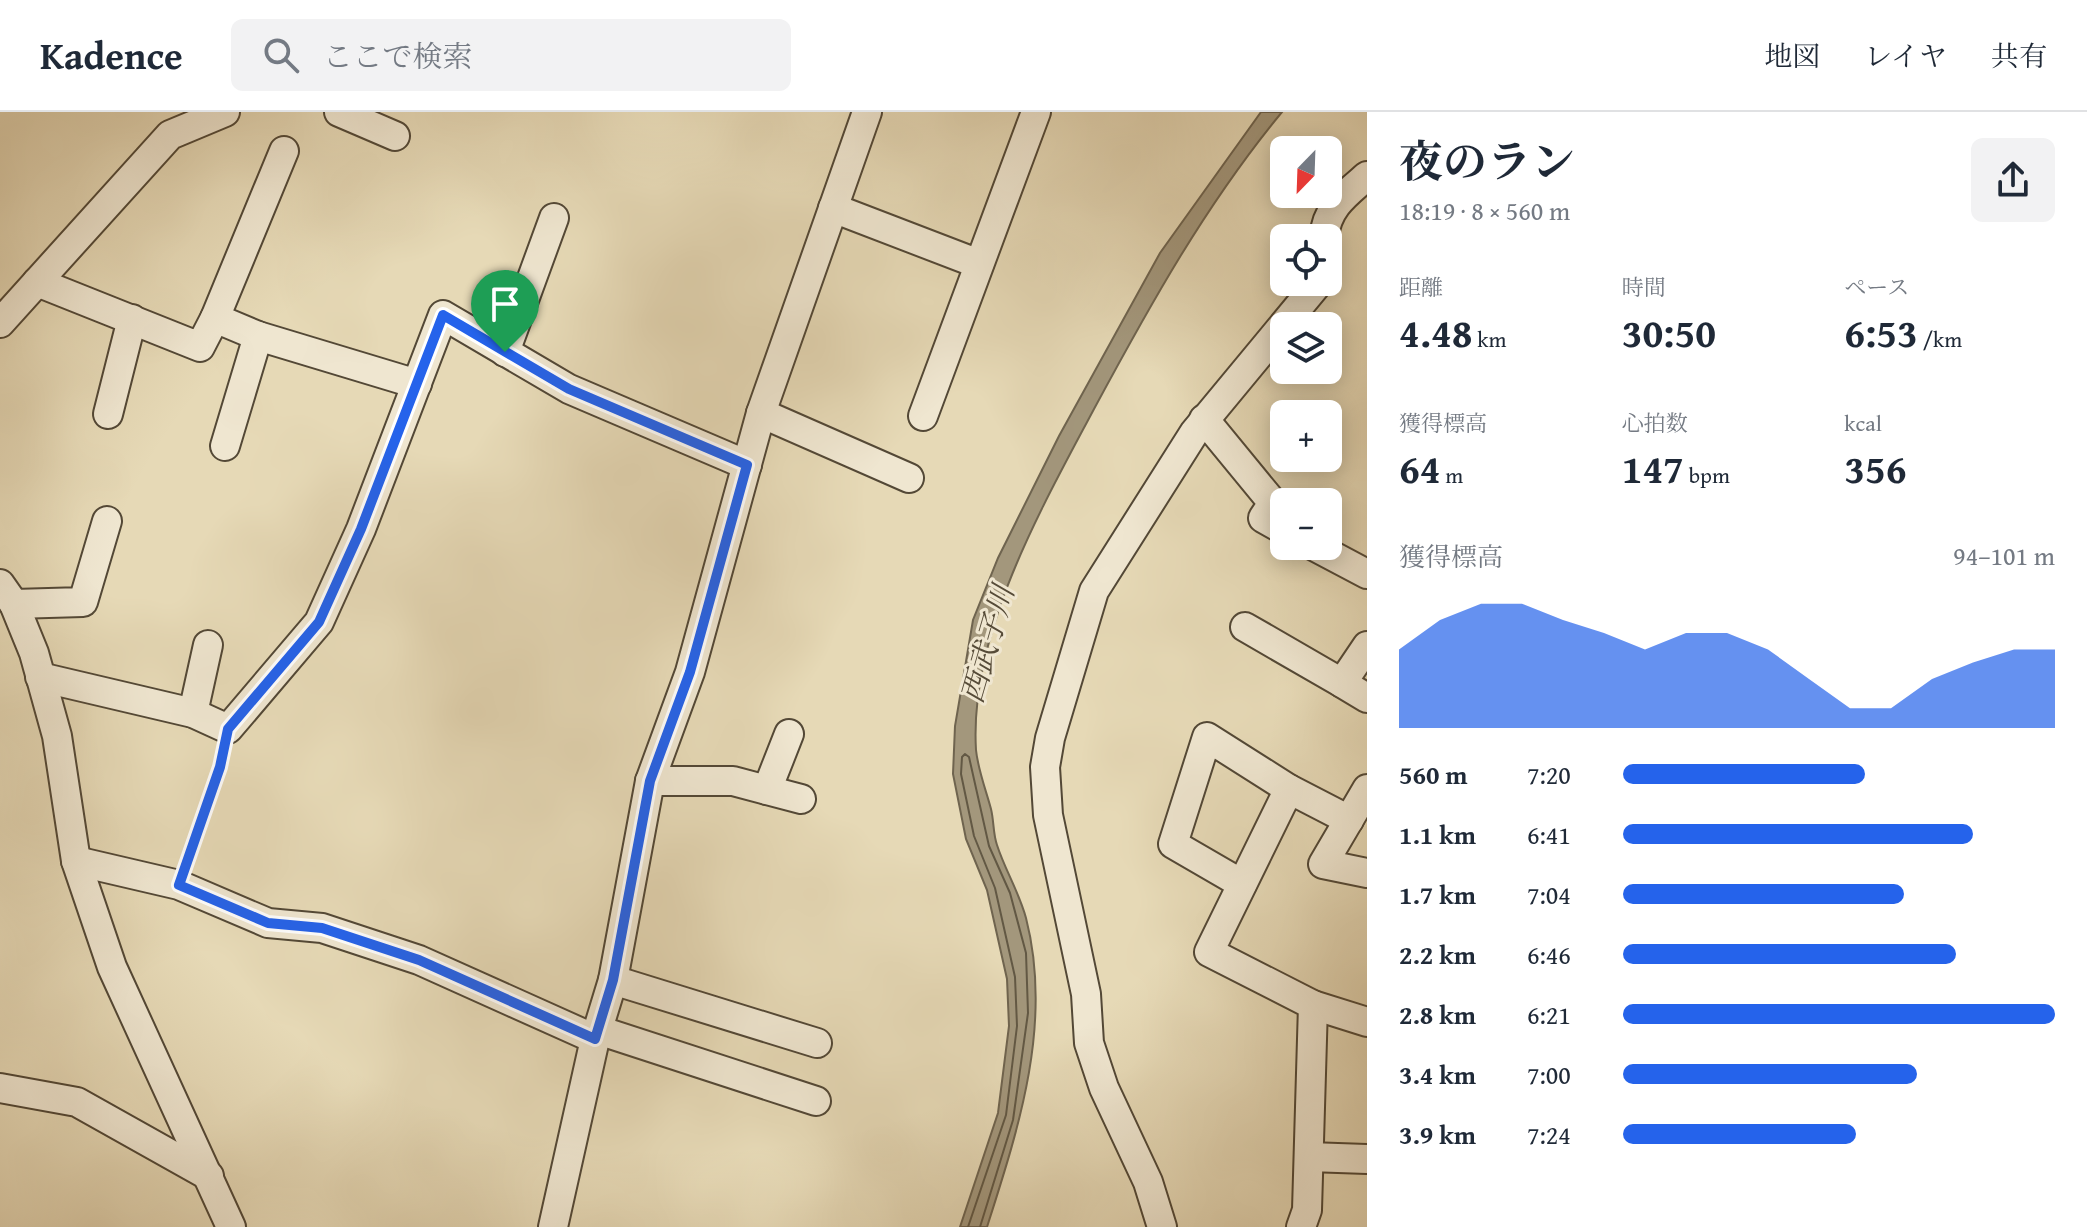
<!DOCTYPE html>
<html lang="ja">
<meta charset="utf-8">
<style>
:root{--surface:#fff;--page:#f2f2f3;--text:#1f2937;--muted:#747a83;--line:#e0e1e3;--accent:#2563eb}
body{margin:0;font-family:"Gentium Book Plus","Noto Serif JP",serif;background:var(--page);color:var(--text);height:100vh;display:flex;flex-direction:column;font-size:30px;white-space:nowrap}
*{box-sizing:border-box;margin:0}
p{font-size:26px;color:var(--muted)}
.icon{flex:none;width:44px;height:44px;fill:none;stroke:currentColor;stroke-width:2;stroke-linecap:round;stroke-linejoin:round}
.map{position:relative;flex:1;overflow:hidden}
.panel{display:flex;flex-direction:column;background:var(--surface);width:720px}
.panel>*{flex:none}
.needle{width:52px;rotate:203deg}
.fabs{position:absolute;left:1270px;top:24px;display:grid;gap:16px}
.fabs a{display:grid;place-items:center;width:72px;height:72px;border-radius:12px;background:var(--surface);box-shadow:0 4px 20px #0003;font-size:40px}
.pin{position:absolute;display:grid;place-items:center;width:68px;height:68px;color:#fff;margin:-82px -34px;border-radius:50% 50% 50% 0;rotate:-45deg;box-shadow:0 0 8px #0007}
.pin .icon{rotate:45deg}
.round{display:grid;place-items:center;flex:none;width:84px;height:84px;border-radius:12px;background:var(--page)}
.headline{display:flex;align-items:center;justify-content:space-between;height:136px;padding:0 32px}
h1{font-size:44px;font-weight:700;line-height:60px}
.metrics{display:grid;grid-template-columns:repeat(3,1fr);gap:12px;height:136px;padding:8px 32px}
.metrics div{display:grid;align-content:center}
.metrics b{font-size:40px;font-weight:700}
.metrics small{font-size:22px;font-weight:400}
.metrics p{font-size:22px}
.chart{height:224px;padding:16px 32px}
.chart p{display:flex;justify-content:space-between}
.chart svg{width:100%;height:144px;margin-top:8px;fill:var(--accent);opacity:.7}
ul{padding:0 32px;list-style:none;font-size:26px}
li{display:grid;grid-template-columns:128px 96px 1fr;align-items:center;height:60px}
li i{height:20px;border-radius:10px;background:var(--accent)}
header{display:flex;align-items:center;gap:48px;box-sizing:border-box;height:112px;padding:0 40px;background:var(--surface);border-bottom:2px solid var(--line)}
header strong{font-size:38px}
nav{display:flex;gap:44px;margin-inline-start:auto;font-size:28px}
.search{width:560px;height:72px;background:var(--page);display:flex;align-items:center;gap:20px;box-sizing:border-box;padding:0 28px;border-radius:12px;color:var(--muted);font-size:30px}
main{display:flex;flex:1;min-height:0}
.map>svg:first-child{display:block}
.water{fill:#a3977c;stroke:#6f644f;stroke-width:2}
.lines{fill:none;stroke-linecap:round;stroke-linejoin:round}
.shore{stroke:#625844;stroke-width:2}
.minor-casing{stroke:#534836;stroke-width:32}
.path{stroke:#22180b;stroke-width:4;stroke-dasharray:6 4;stroke-linecap:butt}
.minor{stroke:#efe6d0;stroke-width:28}
.route-casing{stroke:#fff;stroke-width:16}
.route{stroke:#2563eb;stroke-width:10}
.labels{text-anchor:middle;dominant-baseline:central;stroke-width:6;stroke-linejoin:round;paint-order:stroke}
.water-label{font-size:30px;font-style:italic;fill:#564b38;stroke:#efe6d0}
</style>
<header>
<strong>Kadence</strong>
<div class="search"><svg class="icon" aria-label="search" viewBox="0 0 24 24"><circle cx="10" cy="10" r="6"/><path d="M15 15l6 6"/></svg>ここで検索</div>
<nav><a>地図</a><a>レイヤ</a><a>共有</a></nav>
</header>
<main>
<div class="map">
<svg width="1367" height="1115" viewBox="0 0 1367 1115">
<rect width="100%" height="100%" fill="#e6d9b6"/>
<filter id="stains"><feTurbulence type="fractalNoise" baseFrequency=".0025" numOctaves="4"/><feColorMatrix values="0 0 0 0 .2 0 0 0 0 .09 0 0 0 0 .02 0 0 0 .5 -.17"/></filter>
<radialGradient id="worn" r=".72"><stop offset=".6" stop-color="#630" stop-opacity="0"/><stop offset="1" stop-color="#630" stop-opacity=".3"/></radialGradient>
<path class="water" d="M1261 0H1282C1206 92 1150 193 1094 297 1041 397 969 522 976 638 978 658 986 678 991 697 994 709 993 722 997 733 1005 758 1019 780 1026 806 1053 911 1019 1015 987 1115H960L998 1001 1009 914 1007 867 987 778 966 727 953 662 955 614 973 508 998 446 1059 324 1160 141Z"/>
<g class="lines">
<path class="shore" d="M968 1115 1006 1003 1017 914 1015 865 995 776 974 724 961 662 962 645 965 642 969 645 989 734 1010 781 1026 841 1028 901 1013 1008 980 1115"/>
<defs>
<g id="minor">
<path d="M339 0 395 24"/>
<path d="M833 96 979 152"/>
<path d="M1324 126C1326 96 1346 82 1367 64"/>
<path d="M37 170 200 235 215 206 258 224 417 272"/>
<path d="M215 206 284 39"/>
<path d="M0 211 170 23 225 0"/>
<path d="M505 240 554 106"/>
<path d="M761 301 909 366"/>
<path d="M108 302 132 207"/>
<path d="M923 304 1036 0"/>
<path d="M1204 307 1273 391 1263 406 1284 418"/>
<path d="M225 334 258 224"/>
<path d="M1314 434 1367 462"/>
<path d="M0 472 14 492 34 541 57 624 76 749 112 855 231 1115"/>
<path d="M14 492 83 490 107 409"/>
<path d="M1245 515 1342 571"/>
<path d="M1367 534 1342 571 1367 586"/>
<path d="M40 565 193 601 228 617 319 510 361 417 443 203 569 277 747 353"/>
<path d="M193 601 208 533"/>
<path d="M650 669H733L801 687"/>
<path d="M1367 677 1323 752 1367 761"/>
<path d="M767 678 789 622"/>
<path d="M76 749 179 773 268 811 322 816 419 848 595 927"/>
<path d="M1242 772 1173 732 1207 625 1289 677"/>
<path d="M613 868 817 931"/>
<path d="M1313 893 1367 910"/>
<path d="M598 918 816 989"/>
<path d="M0 976 77 990 209 1064"/>
<path d="M1309 1045 1367 1047"/>
<path d="M553 1115 595 927 613 868 650 669 690 560 761 301 867 0"/>
<path d="M1162 1115 1148 1070 1104 976 1089 931 1086 882 1048 703 1045 655 1050 626 1094 479 1194 321 1319 170"/>
<path d="M1301 1115 1307 1098 1313 893 1209 840 1289 677 1349 708"/>
</g>
</defs>
<use href="#minor" class="minor-casing"/>
<path class="path" d="M187 748 223 642"/>
<use href="#minor" class="minor"/>
</g>
<g class="lines">
<defs>
<path id="route" d="M443 203 569 277 747 353 690 560 650 669 613 868 595 927 419 848 322 816 268 811 179 773 220 655 228 617 319 510 361 417Z"/>
</defs>
<use href="#route" class="route-casing"/>
<use href="#route" class="route"/>
</g>
<g class="labels">
<g class="water-label">
<text transform="translate(987 532) rotate(-74)">西武子川</text>
</g>
</g>
<rect width="100%" height="100%" filter="url(#stains)"/>
<rect width="100%" height="100%" fill="url(#worn)"/>
</svg>
<div class="fabs">
<a><svg class="needle" viewBox="-14 -14 28 28"><path d="M0-13l5 13h-10z" fill="#e53935"/><path d="M0 13l5-13h-10z" fill="#747a83"/></svg></a>
<a><svg class="icon" aria-label="locate" viewBox="0 0 24 24"><circle cx="12" cy="12" r="6"/><path d="M12 2v4M12 18v4M2 12h4M18 12h4"/></svg></a>
<a><svg class="icon" aria-label="layers" viewBox="0 0 24 24"><path d="M12 4l9 5-9 5-9-5zM3 14l9 5 9-5"/></svg></a>
<a>+</a>
<a>−</a>
</div>
<div class="pin" style="left:505px;top:240px;background:#1e9e55"><svg class="icon" aria-label="arrive" viewBox="0 0 24 24"><path d="M6 21V4h12l-3 4 3 4H6"/></svg></div>
</div>
<section class="panel">
<div class="headline"><div><h1>夜のラン</h1><p>18:19 · 8 × 560 m</p></div><a class="round"><svg class="icon" aria-label="share" viewBox="0 0 24 24"><path d="M12 15V3M7 8l5-5 5 5M5 13v7h14v-7"/></svg></a></div>
<div class="metrics">
<div><p>距離</p><b>4.48<small> km</small></b></div>
<div><p>時間</p><b>30:50</b></div>
<div><p>ペース</p><b>6:53<small> /km</small></b></div>
</div>
<div class="metrics">
<div><p>獲得標高</p><b>64<small> m</small></b></div>
<div><p>心拍数</p><b>147<small> bpm</small></b></div>
<div><p>kcal</p><b>356</b></div>
</div>
<div class="chart"><p><span>獲得標高</span>94–101 m</p>
<svg viewBox="0 0 160 44" preserveAspectRatio="none"><path d="M0 44V20L10 11L20 6L30 6L40 11L50 15L60 20L70 15L80 15L90 20L100 29L110 38L120 38L130 29L140 24L150 20L160 20V44z"/></svg>
</div>
<ul>
<li><b>560 m</b>7:20<i style="width:56%"></i></li>
<li><b>1.1 km</b>6:41<i style="width:81%"></i></li>
<li><b>1.7 km</b>7:04<i style="width:65%"></i></li>
<li><b>2.2 km</b>6:46<i style="width:77%"></i></li>
<li><b>2.8 km</b>6:21<i style="width:100%"></i></li>
<li><b>3.4 km</b>7:00<i style="width:68%"></i></li>
<li><b>3.9 km</b>7:24<i style="width:54%"></i></li>
</ul>
</section>
</main>
